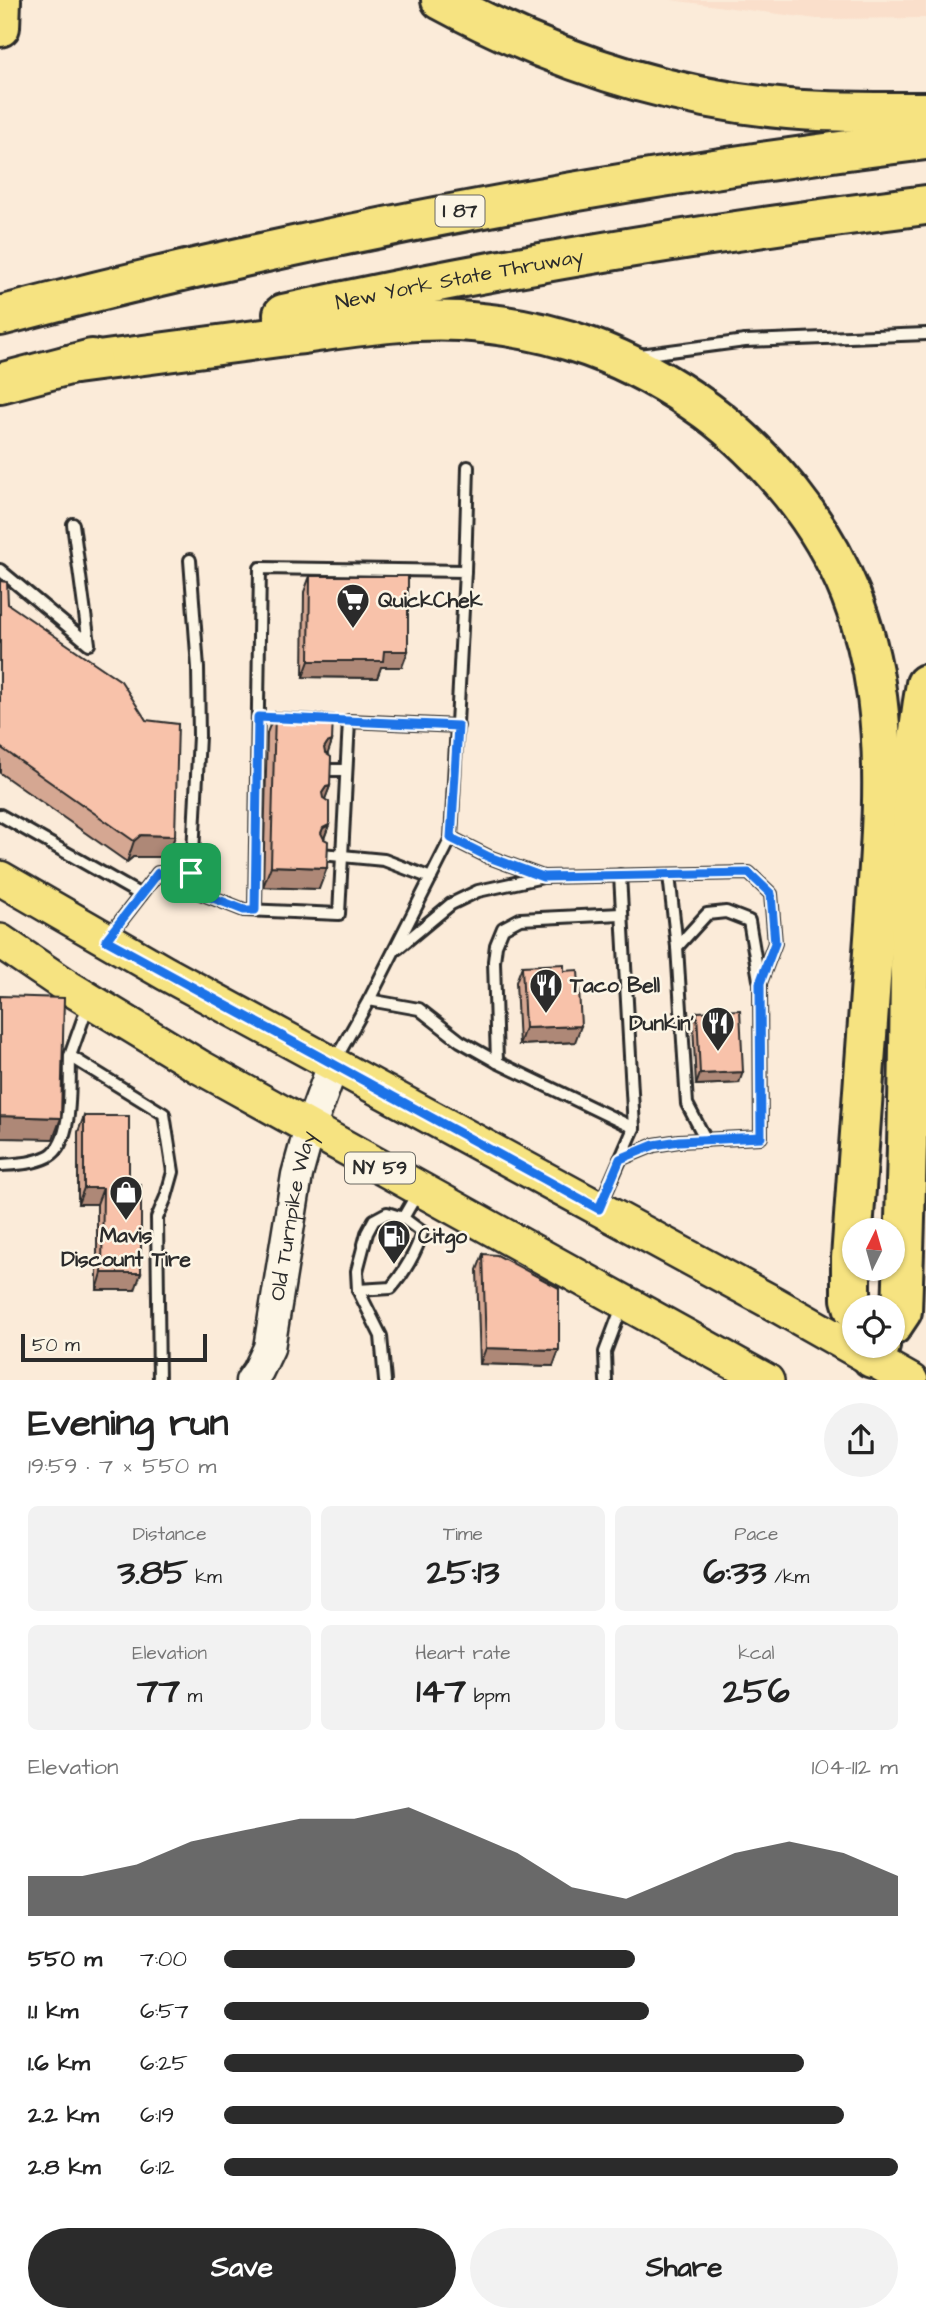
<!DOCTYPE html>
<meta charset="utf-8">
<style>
:root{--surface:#fff;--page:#f2f2f2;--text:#222;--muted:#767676;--accent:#2b2b2b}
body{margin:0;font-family:"Architects Daughter",sans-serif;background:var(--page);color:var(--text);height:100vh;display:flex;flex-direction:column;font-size:26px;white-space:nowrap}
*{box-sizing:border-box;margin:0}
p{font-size:23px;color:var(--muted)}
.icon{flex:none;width:38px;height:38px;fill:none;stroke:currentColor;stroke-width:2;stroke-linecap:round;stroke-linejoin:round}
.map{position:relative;height:1380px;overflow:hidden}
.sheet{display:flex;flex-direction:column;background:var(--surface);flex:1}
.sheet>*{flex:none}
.needle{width:46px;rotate:5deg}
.buttons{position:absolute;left:842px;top:1218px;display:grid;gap:14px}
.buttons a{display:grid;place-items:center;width:63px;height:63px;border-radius:50%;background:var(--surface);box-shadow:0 2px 5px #0004;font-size:35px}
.scale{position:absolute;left:21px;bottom:18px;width:186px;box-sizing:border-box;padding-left:7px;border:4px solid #2b2b2b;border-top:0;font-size:19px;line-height:24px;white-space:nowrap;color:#2b2b2b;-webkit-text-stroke:5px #fcf5e5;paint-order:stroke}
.pin{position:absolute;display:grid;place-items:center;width:60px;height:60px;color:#fff;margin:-30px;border-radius:14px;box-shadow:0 4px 10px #0006}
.round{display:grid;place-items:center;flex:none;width:74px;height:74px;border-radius:37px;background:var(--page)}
.headline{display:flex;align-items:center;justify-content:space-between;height:119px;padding:0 28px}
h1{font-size:38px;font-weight:800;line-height:52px}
.metrics{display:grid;grid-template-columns:repeat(3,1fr);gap:10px;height:119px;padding:7px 28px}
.metrics div{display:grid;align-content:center;border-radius:10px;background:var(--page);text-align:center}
.metrics b{font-size:35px;font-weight:800}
.metrics small{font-size:19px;font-weight:400}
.metrics p{font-size:19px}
.chart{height:196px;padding:14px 28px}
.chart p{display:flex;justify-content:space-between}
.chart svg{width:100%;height:126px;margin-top:7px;fill:var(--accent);opacity:.7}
.primary-button{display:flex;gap:14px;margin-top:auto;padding:14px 28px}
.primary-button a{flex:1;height:80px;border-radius:42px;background:var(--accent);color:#fff;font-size:28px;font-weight:800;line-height:80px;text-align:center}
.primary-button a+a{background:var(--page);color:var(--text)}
ul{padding:0 28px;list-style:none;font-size:23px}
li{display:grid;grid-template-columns:112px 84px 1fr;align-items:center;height:52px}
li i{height:18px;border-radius:9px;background:var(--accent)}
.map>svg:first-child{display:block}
.built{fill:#fadfcb}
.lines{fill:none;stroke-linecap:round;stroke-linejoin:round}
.lane-casing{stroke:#2b2b2b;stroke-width:16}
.secondary-casing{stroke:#2b2b2b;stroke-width:35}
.primary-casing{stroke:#2b2b2b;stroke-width:38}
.highway-casing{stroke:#2b2b2b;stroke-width:44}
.lane{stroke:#fcf5e5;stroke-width:10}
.secondary{stroke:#fcf5e5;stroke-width:30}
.primary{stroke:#f6e381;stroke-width:33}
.highway{stroke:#f6e381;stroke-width:38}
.wall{fill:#d5a792;stroke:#2b2b2b;stroke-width:2}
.shaded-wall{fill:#ae8877;stroke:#2b2b2b;stroke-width:2}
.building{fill:#f8c2aa;stroke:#2b2b2b;stroke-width:2}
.route-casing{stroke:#fff;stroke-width:14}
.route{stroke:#1a73e8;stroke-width:9}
.labels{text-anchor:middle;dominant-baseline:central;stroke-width:5;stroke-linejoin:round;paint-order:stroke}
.shield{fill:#fcf5e5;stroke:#6a6863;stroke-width:2}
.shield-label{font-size:19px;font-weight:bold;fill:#2b2b2b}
.street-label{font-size:21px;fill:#2b2b2b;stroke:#fcf5e5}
.poi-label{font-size:21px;font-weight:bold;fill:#2b2b2b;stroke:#fcf5e5;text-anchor:start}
</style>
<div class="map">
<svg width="926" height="1381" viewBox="0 0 926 1381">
<rect width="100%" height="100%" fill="#fbebd9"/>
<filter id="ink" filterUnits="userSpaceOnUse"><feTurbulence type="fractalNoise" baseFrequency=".0143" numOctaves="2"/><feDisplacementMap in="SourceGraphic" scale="14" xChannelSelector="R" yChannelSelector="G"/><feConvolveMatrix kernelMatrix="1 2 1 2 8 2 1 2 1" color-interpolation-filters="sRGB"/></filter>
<g filter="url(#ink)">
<path class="built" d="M671 0H926V18L817 19Z"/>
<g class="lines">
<defs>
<g id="lane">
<path d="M640 355 745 341 926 334"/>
<path d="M190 560 198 668 199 736 192 873 198 892 244 910 339 914 349 721 458 726"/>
<path d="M0 570 89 644 73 524"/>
<path d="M465 571 468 467"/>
<path d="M324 770H346"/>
<path d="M0 815 141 895"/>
<path d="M451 838 489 857 543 877 749 873 771 894 775 943 760 983 761 1137 679 1141 654 1145 620 1159"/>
<path d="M321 854 384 860 431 878"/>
<path d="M669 875 677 947 687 1104 706 1140"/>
<path d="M255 910 260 568 465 571 451 838 369 1000 334 1062"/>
<path d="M109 936 158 873H192"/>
<path d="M677 947 707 914 726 912 749 921 759 980"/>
<path d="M398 948 451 904 478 891 543 877"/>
<path d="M369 1000 419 1009 460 1041 497 1062 634 1128"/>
<path d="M88 1005 70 1056 164 1114 173 1172 166 1197 157 1218 159 1381"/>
<path d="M497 1062 494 961 496 945 503 928 520 919 621 914"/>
<path d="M0 1165C17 1164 33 1164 49 1156 74 1142 69 1081 70 1056"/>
<path d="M600 1206 634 1128 620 875"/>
<path d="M358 1290 391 1288C404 1273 417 1251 422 1232L403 1218"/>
<path d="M385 1381 381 1336 358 1290 357 1271 367 1233 374 1220 387 1213 403 1218 418 1192"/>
<path d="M606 1381 605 1352 623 1304"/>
</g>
<g id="secondary">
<path id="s1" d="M251 1381 258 1371 269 1348 297 1175 310 1128 333 1065"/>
</g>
<g id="primary">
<path d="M0 878 165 973 773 1303 911 1381"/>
<path d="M0 941 68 987 200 1067 767 1381"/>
</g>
<g id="highway">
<path d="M441 0C548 58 666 98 788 109 834 113 880 112 926 112"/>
<path d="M0 27 1 0"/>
<path id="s2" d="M283 314C496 267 710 232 926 205"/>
<path d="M0 316C305 236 613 178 926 140"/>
<path d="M68 365C144 355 219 345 294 335 349 328 404 318 459 321 553 327 630 355 707 411 738 434 766 462 791 493 904 635 885 783 873 952 866 1054 858 1156 851 1258V1299L854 1309"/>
<path d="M0 383 92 359"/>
<path d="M892 1326 902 1311C906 1198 909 1084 910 971 911 875 909 778 926 684"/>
<path d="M872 1358 880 1346"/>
</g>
</defs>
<use href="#lane" class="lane-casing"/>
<use href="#secondary" class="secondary-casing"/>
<use href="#primary" class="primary-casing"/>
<use href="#highway" class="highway-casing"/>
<use href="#lane" class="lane"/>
<use href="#secondary" class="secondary"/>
<use href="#primary" class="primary"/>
<use href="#highway" class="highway"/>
</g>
<g class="wall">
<path d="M310 576 402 667H381L377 678 303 677 304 592Z"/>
<path d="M0 581 8 604 175 836 167 857H133L127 862 0 773Z"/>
<path d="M275 712 332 741 327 754 330 786 325 799 329 825 324 839 319 889 263 887 267 733Z"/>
<path d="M522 966 564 971 575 1042 519 1045 516 982Z"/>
<path d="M697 1012 739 1083 696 1085 693 1023Z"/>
<path d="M84 1116 129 1185 135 1290H97V1204H78V1132Z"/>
<path d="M483 1254 559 1350 553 1366 480 1364 477 1270Z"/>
</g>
<g class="shaded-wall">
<path d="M384 651H408L402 667H381L377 678 303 677 309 661Z"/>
<path d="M332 741 325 762 324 748 327 743Z"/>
<path d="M330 786 322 807V793L326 787Z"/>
<path d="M329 825 321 846 315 849 323 828Z"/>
<path d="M141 835 175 836 167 857H133L127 862 134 841Z"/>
<path d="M271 866 327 868 319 889 263 887Z"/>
<path d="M581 1026 575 1042 519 1045 525 1028Z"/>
<path d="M743 1072 739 1083 696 1085 700 1074Z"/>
<path d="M0 1116 61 1118 53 1139 0 1138Z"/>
<path d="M84 1188H103L97 1204H78Z"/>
<path d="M102 1273H141L135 1290H97Z"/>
<path d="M486 1348 559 1350 553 1366 480 1364Z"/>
</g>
<g class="building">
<path d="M310 576H408V651H384L383 661H309Z"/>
<path d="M0 581 7 582 8 604 121 681 146 720 178 724 175 836 141 835 134 841 0 747Z"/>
<path d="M275 712 333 715 332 741 327 743 324 748 325 753 331 757 330 786 326 787 322 793 323 798 329 802V825L323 828 321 833 324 839 328 841 327 868 271 866Z"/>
<path d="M564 964V971L578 970 581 1026 525 1028 522 966Z"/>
<path d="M0 996 64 998 61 1118 0 1116Z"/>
<path d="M740 1010 743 1072 700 1074 697 1012Z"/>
<path d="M84 1116H129V1185L141 1184V1273H102L103 1188H84Z"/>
<path d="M483 1254 497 1255 559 1288V1350L486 1348Z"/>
</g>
</g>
<g class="lines" filter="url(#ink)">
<defs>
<path id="route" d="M258 717 458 726 451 838 489 857 543 877 749 873 771 894 775 943 760 983 761 1137 679 1141 654 1145 620 1159 599 1209 106 940 158 873H191L198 892 244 910H255Z"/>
</defs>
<use href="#route" class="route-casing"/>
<use href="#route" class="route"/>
</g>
<defs>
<symbol id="supermarket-pin" viewBox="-11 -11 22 30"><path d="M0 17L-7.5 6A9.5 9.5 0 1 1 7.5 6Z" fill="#2b2b2b" stroke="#fcf5e5"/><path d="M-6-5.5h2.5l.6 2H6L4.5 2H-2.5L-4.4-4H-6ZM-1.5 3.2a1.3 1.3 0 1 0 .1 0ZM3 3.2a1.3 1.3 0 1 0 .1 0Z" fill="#fff"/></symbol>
<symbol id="restaurant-pin" viewBox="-11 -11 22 30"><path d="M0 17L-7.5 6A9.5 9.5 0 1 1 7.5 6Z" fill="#2b2b2b" stroke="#fcf5e5"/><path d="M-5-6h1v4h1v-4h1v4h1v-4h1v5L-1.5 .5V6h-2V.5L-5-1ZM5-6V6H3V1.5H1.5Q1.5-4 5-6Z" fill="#fff"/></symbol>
<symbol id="shop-pin" viewBox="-11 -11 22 30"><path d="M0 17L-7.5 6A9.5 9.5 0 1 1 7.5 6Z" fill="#2b2b2b" stroke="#fcf5e5"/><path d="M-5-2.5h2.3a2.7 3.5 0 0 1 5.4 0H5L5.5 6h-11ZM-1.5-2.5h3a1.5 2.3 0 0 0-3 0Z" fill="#fff"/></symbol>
<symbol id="fuel-pin" viewBox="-11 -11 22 30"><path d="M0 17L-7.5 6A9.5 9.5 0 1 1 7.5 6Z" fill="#2b2b2b" stroke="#fcf5e5"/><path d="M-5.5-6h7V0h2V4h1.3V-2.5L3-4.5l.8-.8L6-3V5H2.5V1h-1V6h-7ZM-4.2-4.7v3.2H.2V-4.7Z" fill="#fff"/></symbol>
</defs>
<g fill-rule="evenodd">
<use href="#supermarket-pin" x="334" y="581" width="38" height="52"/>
<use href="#restaurant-pin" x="527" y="966" width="38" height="52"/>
<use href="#restaurant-pin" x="699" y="1004" width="38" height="52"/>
<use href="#shop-pin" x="107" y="1173" width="38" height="52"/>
<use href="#fuel-pin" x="375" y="1217" width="38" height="52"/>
</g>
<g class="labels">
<g class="shield">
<rect x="435.5" y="195.5" width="49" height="31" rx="5"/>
<rect x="345" y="1152.5" width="70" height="31" rx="5"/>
</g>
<g class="shield-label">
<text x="460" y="211">I 87</text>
<text x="380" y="1168">NY 59</text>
</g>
<g class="street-label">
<text stroke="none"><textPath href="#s2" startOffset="180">New York State Thruway</textPath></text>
<text stroke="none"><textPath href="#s1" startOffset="172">Old Turnpike Way</textPath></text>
</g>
<g class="poi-label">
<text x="378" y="600">QuickChek</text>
<text x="570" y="985">Taco Bell</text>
<text x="694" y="1023" text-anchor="end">Dunkin'</text>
<text x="126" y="1235" text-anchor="middle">Mavis<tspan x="126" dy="24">Discount Tire</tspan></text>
<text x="418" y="1236">Citgo</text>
</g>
</g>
</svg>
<div class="buttons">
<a><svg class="needle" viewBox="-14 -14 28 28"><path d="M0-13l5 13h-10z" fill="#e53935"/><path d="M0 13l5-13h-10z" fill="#767676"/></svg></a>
<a><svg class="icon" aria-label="locate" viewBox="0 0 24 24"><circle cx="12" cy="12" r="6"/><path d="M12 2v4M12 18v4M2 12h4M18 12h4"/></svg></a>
</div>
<div class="scale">50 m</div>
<div class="pin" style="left:191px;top:873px;background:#1e9e55"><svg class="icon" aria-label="arrive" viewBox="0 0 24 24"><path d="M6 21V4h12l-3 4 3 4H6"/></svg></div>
</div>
<section class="sheet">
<div class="headline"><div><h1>Evening run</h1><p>19:59 · 7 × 550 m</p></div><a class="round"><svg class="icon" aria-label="share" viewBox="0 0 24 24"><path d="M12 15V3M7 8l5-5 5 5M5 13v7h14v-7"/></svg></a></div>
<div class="metrics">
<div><p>Distance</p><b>3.85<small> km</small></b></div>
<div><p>Time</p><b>25:13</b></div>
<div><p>Pace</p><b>6:33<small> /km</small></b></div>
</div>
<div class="metrics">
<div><p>Elevation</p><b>77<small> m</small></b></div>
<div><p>Heart rate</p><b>147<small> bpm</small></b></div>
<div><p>kcal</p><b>256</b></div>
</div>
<div class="chart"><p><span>Elevation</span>104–112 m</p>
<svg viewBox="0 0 160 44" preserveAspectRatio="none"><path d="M0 44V30L10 30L20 26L30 18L40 14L50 10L60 10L70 6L80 14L90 22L100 34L110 38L120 30L130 22L140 18L150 22L160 30V44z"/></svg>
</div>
<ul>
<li><b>550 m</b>7:00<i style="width:61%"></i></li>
<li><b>1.1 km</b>6:57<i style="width:63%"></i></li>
<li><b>1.6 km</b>6:25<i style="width:86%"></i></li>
<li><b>2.2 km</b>6:19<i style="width:92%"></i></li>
<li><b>2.8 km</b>6:12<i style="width:100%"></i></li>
</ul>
<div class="primary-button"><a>Save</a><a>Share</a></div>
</section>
